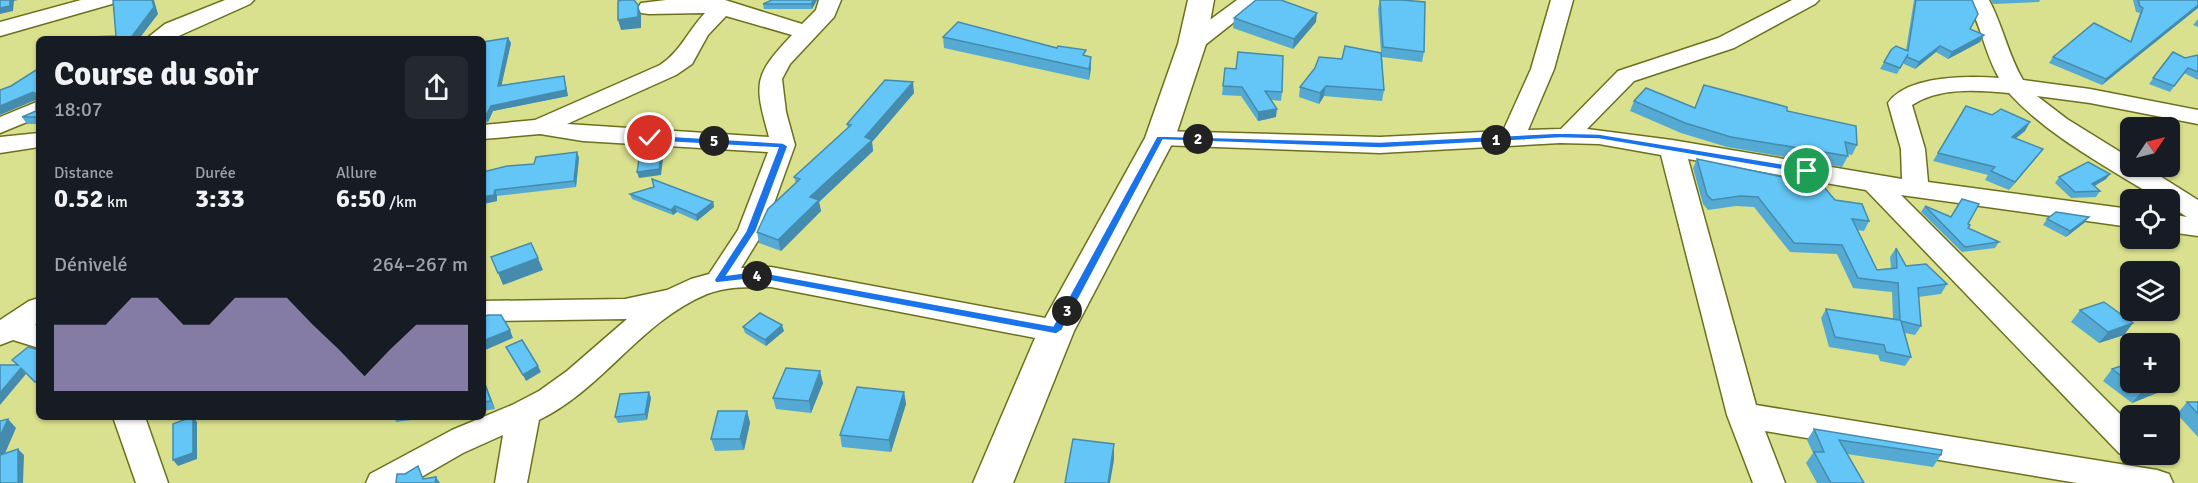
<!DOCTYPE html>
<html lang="fr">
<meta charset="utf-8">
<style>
:root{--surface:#171b24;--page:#242831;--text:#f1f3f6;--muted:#9ea1a6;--accent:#b4a5dd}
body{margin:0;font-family:Signika,sans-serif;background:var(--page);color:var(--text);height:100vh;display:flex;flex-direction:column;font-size:22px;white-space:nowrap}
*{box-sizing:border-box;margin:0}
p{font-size:20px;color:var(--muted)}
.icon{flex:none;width:33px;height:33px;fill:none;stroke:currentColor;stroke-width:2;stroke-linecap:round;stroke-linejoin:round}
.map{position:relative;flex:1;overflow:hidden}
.panel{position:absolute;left:36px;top:36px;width:450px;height:384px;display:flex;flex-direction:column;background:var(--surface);border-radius:9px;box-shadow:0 2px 4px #0004}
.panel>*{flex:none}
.needle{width:39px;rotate:55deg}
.fabs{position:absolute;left:2120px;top:117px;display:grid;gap:12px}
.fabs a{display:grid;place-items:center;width:60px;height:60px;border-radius:9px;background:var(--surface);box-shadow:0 2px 4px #0004;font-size:30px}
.pin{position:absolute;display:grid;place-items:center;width:51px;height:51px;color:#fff;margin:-26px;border:3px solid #fff;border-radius:50%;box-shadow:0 2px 6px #0007}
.km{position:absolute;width:30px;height:30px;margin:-15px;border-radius:50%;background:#222;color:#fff;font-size:16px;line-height:30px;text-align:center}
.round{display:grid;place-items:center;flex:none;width:63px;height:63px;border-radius:9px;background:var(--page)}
.overview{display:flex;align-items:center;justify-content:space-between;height:102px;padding:0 18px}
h1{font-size:33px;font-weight:700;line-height:45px}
.metrics{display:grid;grid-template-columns:repeat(3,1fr);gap:9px;height:102px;padding:6px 18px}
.metrics div{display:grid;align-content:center}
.metrics b{font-size:26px;font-weight:700}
.metrics small{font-size:16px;font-weight:400}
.metrics p{font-size:16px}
.chart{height:168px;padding:12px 18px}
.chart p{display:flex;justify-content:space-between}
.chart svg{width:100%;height:108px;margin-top:6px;fill:var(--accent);opacity:.7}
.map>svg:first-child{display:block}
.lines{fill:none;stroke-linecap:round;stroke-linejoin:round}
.minor-casing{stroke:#6c701c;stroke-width:3}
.major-casing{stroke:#6c701c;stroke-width:3}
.minor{fill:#fff;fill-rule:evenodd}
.major{fill:#fff;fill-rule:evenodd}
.wall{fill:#55aad4}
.shaded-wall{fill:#458bad}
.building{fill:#63c6f7;stroke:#458bad;stroke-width:1.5}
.route{fill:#1a73e8;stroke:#fff;stroke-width:1.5}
</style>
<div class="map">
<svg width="2198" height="483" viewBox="0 0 2198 483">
<rect width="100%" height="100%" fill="#d9e08e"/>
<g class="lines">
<defs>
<g id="minor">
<path d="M81 0H116L112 4 0 36V22Z"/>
<path d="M225 0H254L250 4 172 39H146L165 24Z"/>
<path d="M666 0H725L802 24 816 10 819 0H841L834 17 790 64 782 79 786 112 795 145 764 231 741 268 771 267 1056 320 1066 324 1071 331 1066 338 1056 342 771 287C750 287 728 286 707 294 641 321 603 389 539 420L527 483H495L503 435 463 453 411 483H366L370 474 452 430 512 405 539 391 567 371 627 319 483 321V301L625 299 667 290 691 279 709 274 738 230 768 152 583 141 540 134 483 139V125L535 120 660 65C681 51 687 32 705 13L649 14 641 13 638 8 641 3ZM726 16 792 35C753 76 754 83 769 137L567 124 676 75 692 64 708 35Z"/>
<path d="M1237 0H1262L1200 49 1192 51 1184 49 1181 44 1184 39Z"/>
<path d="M1551 0H1573L1554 69 1528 130 1561 129 1618 71 1718 38 1792 0H1819L1815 4 1734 48 1634 81 1587 129 1672 140 1902 179 1901 149 1888 103C1908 75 1968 76 1999 78 1985 54 1981 25 1967 0H1989C2003 26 2008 55 2023 80L2090 89 2198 110V124L2090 103 2037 96 2067 119 2130 158V166H2144L2198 200V236L2169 232V214L2187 217 2169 205V200H2160C2108 167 2050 138 2009 93 1977 90 1940 87 1912 105L1925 149 1928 182 2130 209V227L1901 195 2130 424V454H2137L2130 457 2119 453 1866 190 1688 159 1756 405 2157 470 2169 474 2173 483H2077L1765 431 1785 483H1753L1727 415 1661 155 1599 144 1560 143 1380 153 1160 145 1151 143 1148 138 1151 133 1160 131 1380 137 1503 131 1531 69Z"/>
<path d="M39 101V117L0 133V117Z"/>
<path d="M39 133V147L0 153V137Z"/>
<path d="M39 298V322L35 325 39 326V348L13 340 0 345V320L29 301Z"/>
<path d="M113 417H145L168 483H136Z"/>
</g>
<path id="major" d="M1188 0H1214L1206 44 1175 138 1074 331 1013 483H973L1038 331 1145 138 1178 44Z"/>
</defs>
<use href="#minor" class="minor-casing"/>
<use href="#major" class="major-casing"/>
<use href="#minor" class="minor"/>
<use href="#major" class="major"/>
</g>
<g class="wall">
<path d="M817 0 812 9H764L763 4Z"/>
<path d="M1380 0 1424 52 1422 62 1382 57 1384 90 1382 101 1324 96 1319 104 1299 97 1300 87 1381 53 1378 9Z"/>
<path d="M1914 0H1972L1970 29 1984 35 1980 42 1948 59 1936 52 1915 69 1904 64V61L1897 74 1880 69 1891 50H1906Z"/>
<path d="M1991 0H2040L2039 2 1993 4Z"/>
<path d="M2133 0H2198L2102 85 2049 63 2053 57 2130 42 2140 13 2136 12Z"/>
<path d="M1234 18 1316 22 1293 49 1233 28Z"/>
<path d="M2198 19V27L2193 25Z"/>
<path d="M943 37 1057 48 1091 57V68L1089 80 944 48Z"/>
<path d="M508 38 511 43 501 85 564 76 568 96 493 111 488 122 483 123V42Z"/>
<path d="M2173 52 2185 58 2198 55V80L2184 73 2170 92 2149 84Z"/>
<path d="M39 68V124H27L22 117 36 111V100L11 86Z"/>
<path d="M1225 68 1282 92 1281 101 1271 100 1276 117 1258 121 1241 96 1222 95Z"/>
<path d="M914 93 872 142 873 151 819 202 821 211 781 251 759 243 757 232 796 183 794 177 848 129 847 124Z"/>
<path d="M1634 101 1695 108 1787 111 1857 145 1852 155 1847 154 1848 156 1842 167 1727 147 1681 133 1630 111Z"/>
<path d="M1966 106 2025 131 2016 138 2037 157 2009 190 1985 180 1988 175 1933 161Z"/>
<path d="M577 152 579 158 576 187 497 196V201L483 204V172L534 164Z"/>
<path d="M1697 159 1782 176 1785 168 1869 221 1864 231 1857 230 1877 270 1891 268 1890 257 1896 248 1906 266 1947 284 1941 294 1918 297 1921 326 1915 335 1905 333 1911 357 1905 366 1880 361 1878 355 1829 347 1821 318 1826 309 1893 319 1892 292 1853 288 1837 254 1790 252 1754 207 1736 206 1708 210 1703 204 1693 168Z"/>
<path d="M2110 174 2106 179 2095 186 2100 191 2096 197 2071 198 2055 183 2059 177Z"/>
<path d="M630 194 713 202 714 207 697 221 677 212 673 215 632 199Z"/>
<path d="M1925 206 1968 224V228L1999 242 1995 248 1962 252 1921 212Z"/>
<path d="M2089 217 2084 223 2066 237 2043 225 2047 219Z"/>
<path d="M2080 310 2133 323 2124 335 2099 343 2071 322Z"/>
<path d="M743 327 784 331 766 346 745 333Z"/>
<path d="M2112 369 2157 393 2132 403 2103 381Z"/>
<path d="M483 377 495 409 483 411Z"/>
<path d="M823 383 811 413 776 409 773 398Z"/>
<path d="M649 392 651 398 647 420 618 423 615 417Z"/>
<path d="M904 392 906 404 891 452 842 447 840 435Z"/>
<path d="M2187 402H2198V437L2177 414Z"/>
<path d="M747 411 750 423 744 450 715 451 711 439Z"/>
<path d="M394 417H434L396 422Z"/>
<path d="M1814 429 1941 455 1933 467 1847 454 1864 483H1817L1806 463 1813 453 1807 440Z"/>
</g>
<g class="shaded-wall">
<path d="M10 0H18L14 1 13 11 0 14V8Z"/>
<path d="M152 0H154L158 14 139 39H130Z"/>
<path d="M814 0H817L812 9 811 4Z"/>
<path d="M638 5 641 15V28L621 30 618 20Z"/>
<path d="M2198 5V8L2102 85 2106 79Z"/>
<path d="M1317 13 1316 22 1293 49 1294 39Z"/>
<path d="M1984 35 1980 42 1948 59 1952 52Z"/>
<path d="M508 38 511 43 500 92 498 86Z"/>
<path d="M1940 46 1936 52 1915 69 1919 62Z"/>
<path d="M1091 57V68L1089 80V69Z"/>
<path d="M564 76 568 96 493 111 488 122 485 117 491 106Z"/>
<path d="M913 82 914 93 872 142 873 151 819 202 821 211 781 251 778 240 810 197 865 137Z"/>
<path d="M1326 86 1324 96 1319 104 1320 93Z"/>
<path d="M33 92 38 99 0 115V106Z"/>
<path d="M1277 109 1276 117 1258 121V112Z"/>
<path d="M39 113V122L36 117Z"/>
<path d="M2030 122 2025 131 2007 145 2012 137Z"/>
<path d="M662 146 664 152 661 175 639 178 637 172Z"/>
<path d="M2043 149 2037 157 2009 190 2015 182Z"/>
<path d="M577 152 579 158 576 187 574 181Z"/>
<path d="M2110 174 2106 179 2088 189 2092 184Z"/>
<path d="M495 190 497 196V201L483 204V197Z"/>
<path d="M713 202 714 207 697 221 696 215Z"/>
<path d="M675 206 677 212 673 215 671 210Z"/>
<path d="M2089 217 2084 223 2066 237 2070 231Z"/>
<path d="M538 258 543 270 503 285 498 273Z"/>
<path d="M2133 323 2124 335 2099 343 2108 332Z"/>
<path d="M782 325 784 331 766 346 765 340Z"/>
<path d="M510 330 513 338 483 351V341Z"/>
<path d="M538 366 541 372 526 381 523 375Z"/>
<path d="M21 368 26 374 0 405V393Z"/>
<path d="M820 371 823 383 811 413 809 401Z"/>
<path d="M483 377 495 409 491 401 483 380Z"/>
<path d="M2165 382H2166L2157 393 2132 403 2142 391Z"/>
<path d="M649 392 651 398 647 420 645 414Z"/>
<path d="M904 392 906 404 891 452 889 440Z"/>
<path d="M747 411 750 423 744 450 740 439Z"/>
<path d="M193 417 197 422V459L178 466 173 460Z"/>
<path d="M8 419 16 428 0 465V436Z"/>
<path d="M1114 444V460L1110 483H1108Z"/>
<path d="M18 449 24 455 23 483H18Z"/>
<path d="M436 477 440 483H435Z"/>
</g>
<g class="building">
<path d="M0 0H10V6L0 8Z"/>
<path d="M113 0H152L154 7 130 39H86L89 37 116 36Z"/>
<path d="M622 0H634L638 5V17L618 20V1Z"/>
<path d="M772 0H814L811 4H763Z"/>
<path d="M1256 0H1281L1317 13 1294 39 1234 18Z"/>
<path d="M1380 0H1402L1425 2 1424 52 1383 47Z"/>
<path d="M1916 0H1972L1978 14 1970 29 1984 35 1952 52 1940 46 1919 62 1907 57 1908 54 1900 68 1884 62 1891 50 1896 46 1908 51Z"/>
<path d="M2138 0H2198V5L2106 79 2053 57 2094 23 2131 42 2143 8 2140 6Z"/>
<path d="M958 22 1057 48 1058 46 1086 50 1083 55 1091 57 1089 69 943 37Z"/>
<path d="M508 38 498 86 564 76 566 90 491 106 485 117H483V42Z"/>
<path d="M1345 46 1381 53 1384 90 1326 86 1320 93 1300 87 1315 68 1319 57 1342 59Z"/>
<path d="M1238 52 1283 56 1282 92 1265 91 1277 109 1258 112 1242 87 1223 86 1225 68 1236 69Z"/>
<path d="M2173 52 2185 58 2198 55V72L2188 68 2174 86 2153 78Z"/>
<path d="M39 68V113L36 117H22L36 111V94L33 92 0 106V90L11 86Z"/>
<path d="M885 80 913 82 865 137 872 140 810 197 819 200 778 240 757 232 768 209 800 179 794 177 851 125 847 124Z"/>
<path d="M1704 85 1787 107V111L1856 126 1857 145 1845 142 1848 156 1731 137 1685 123 1634 101 1646 88 1695 108Z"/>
<path d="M1966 106 1992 115 2001 109 2030 122 2012 137 2043 149 2015 182 1991 171 1995 167 1938 153Z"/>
<path d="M662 146 659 169 637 172 641 148Z"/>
<path d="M577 152 574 181 495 190 494 195 483 197V172L507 166 534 164 536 157Z"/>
<path d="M1697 159 1783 177 1785 168 1812 173 1835 200 1862 204 1869 221 1852 219 1877 270 1897 268 1896 248 1906 266 1926 264 1947 284 1918 288 1921 326 1901 321 1911 357 1886 352 1884 345 1835 337 1826 309 1900 320 1898 283 1858 278 1842 245 1794 243 1758 197 1740 196 1712 200 1707 195Z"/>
<path d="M2088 162 2110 174 2092 184 2100 191 2075 192 2059 177Z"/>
<path d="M652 179 713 202 696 215 675 206 671 210 630 194 654 187Z"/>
<path d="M1962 199 1979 204 1968 224 1970 225 1968 228 1999 242 1965 247 1925 206 1951 217Z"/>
<path d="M2056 212 2089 217 2070 231 2047 219Z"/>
<path d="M531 243 538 258 498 273 491 257Z"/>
<path d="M2104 302 2133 323 2108 332 2080 310Z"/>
<path d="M760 313 782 325 765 340 743 327Z"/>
<path d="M488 315H501L510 330 483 341V317Z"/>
<path d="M522 340 538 366 523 375 506 347Z"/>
<path d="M28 347 39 350V380L35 382 21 368 0 393V365H18L12 360Z"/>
<path d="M2130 363V382H2165L2142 391 2112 369Z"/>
<path d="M786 368 820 371 809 401 773 398Z"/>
<path d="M483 380 491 401 483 402Z"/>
<path d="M857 387 904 392 889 440 840 435Z"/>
<path d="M649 392 645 414 615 417 620 394Z"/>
<path d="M2187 402H2198V414Z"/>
<path d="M718 411H747L740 439H711Z"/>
<path d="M191 417H193V453L173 460V424Z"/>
<path d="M8 419 0 436V421Z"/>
<path d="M1814 429 1942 450 1941 455 1839 440 1864 483H1831L1814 452H1824Z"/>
<path d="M1073 439 1114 444 1108 483H1065Z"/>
<path d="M18 449V483H0V455Z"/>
<path d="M418 466 423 479 436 477 435 483H396L397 474H405Z"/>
</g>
<path class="route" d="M1560 133 1599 134 1807 168 1811 171 1807 174 1599 139 1560 138 1380 148 1163 140 1062 330 1056 334 771 281 750 279 716 283 714 280 746 231 778 148 650 141 646 138 650 135 783 143 788 146 756 231 727 275 750 272 771 274 1053 326 1157 136 1380 142Z"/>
</svg>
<div class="fabs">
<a><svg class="needle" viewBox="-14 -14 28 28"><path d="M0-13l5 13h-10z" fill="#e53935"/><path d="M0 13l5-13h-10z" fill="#9ea1a6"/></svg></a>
<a><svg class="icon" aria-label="locate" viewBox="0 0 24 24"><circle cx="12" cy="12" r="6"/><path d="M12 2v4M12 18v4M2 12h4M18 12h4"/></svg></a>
<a><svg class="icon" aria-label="layers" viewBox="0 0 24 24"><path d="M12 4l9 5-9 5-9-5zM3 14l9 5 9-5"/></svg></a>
<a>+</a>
<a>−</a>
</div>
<div class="pin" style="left:1807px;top:171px;background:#1e9e55"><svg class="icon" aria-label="arrive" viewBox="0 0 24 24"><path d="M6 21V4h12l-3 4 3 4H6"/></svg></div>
<div class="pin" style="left:650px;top:138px;background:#d93025"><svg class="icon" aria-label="check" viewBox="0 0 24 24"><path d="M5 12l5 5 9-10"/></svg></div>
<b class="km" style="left:1496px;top:140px">1</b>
<b class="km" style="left:1198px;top:139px">2</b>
<b class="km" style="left:1067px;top:311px">3</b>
<b class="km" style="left:757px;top:276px">4</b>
<b class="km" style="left:714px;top:141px">5</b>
<section class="panel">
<div class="overview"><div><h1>Course du soir</h1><p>18:07</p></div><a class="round"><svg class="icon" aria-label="share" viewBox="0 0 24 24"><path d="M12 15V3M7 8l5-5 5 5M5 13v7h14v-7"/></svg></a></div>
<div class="metrics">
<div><p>Distance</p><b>0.52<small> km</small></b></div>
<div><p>Durée</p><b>3:33</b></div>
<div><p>Allure</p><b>6:50<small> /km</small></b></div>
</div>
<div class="chart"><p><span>Dénivelé</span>264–267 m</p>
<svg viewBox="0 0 160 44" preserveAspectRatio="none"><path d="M0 44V17L10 17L20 17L30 6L40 6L50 17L60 17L70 6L80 6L90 6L100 17L110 27L120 38L130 27L140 17L150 17L160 17V44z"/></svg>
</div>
</section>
</div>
